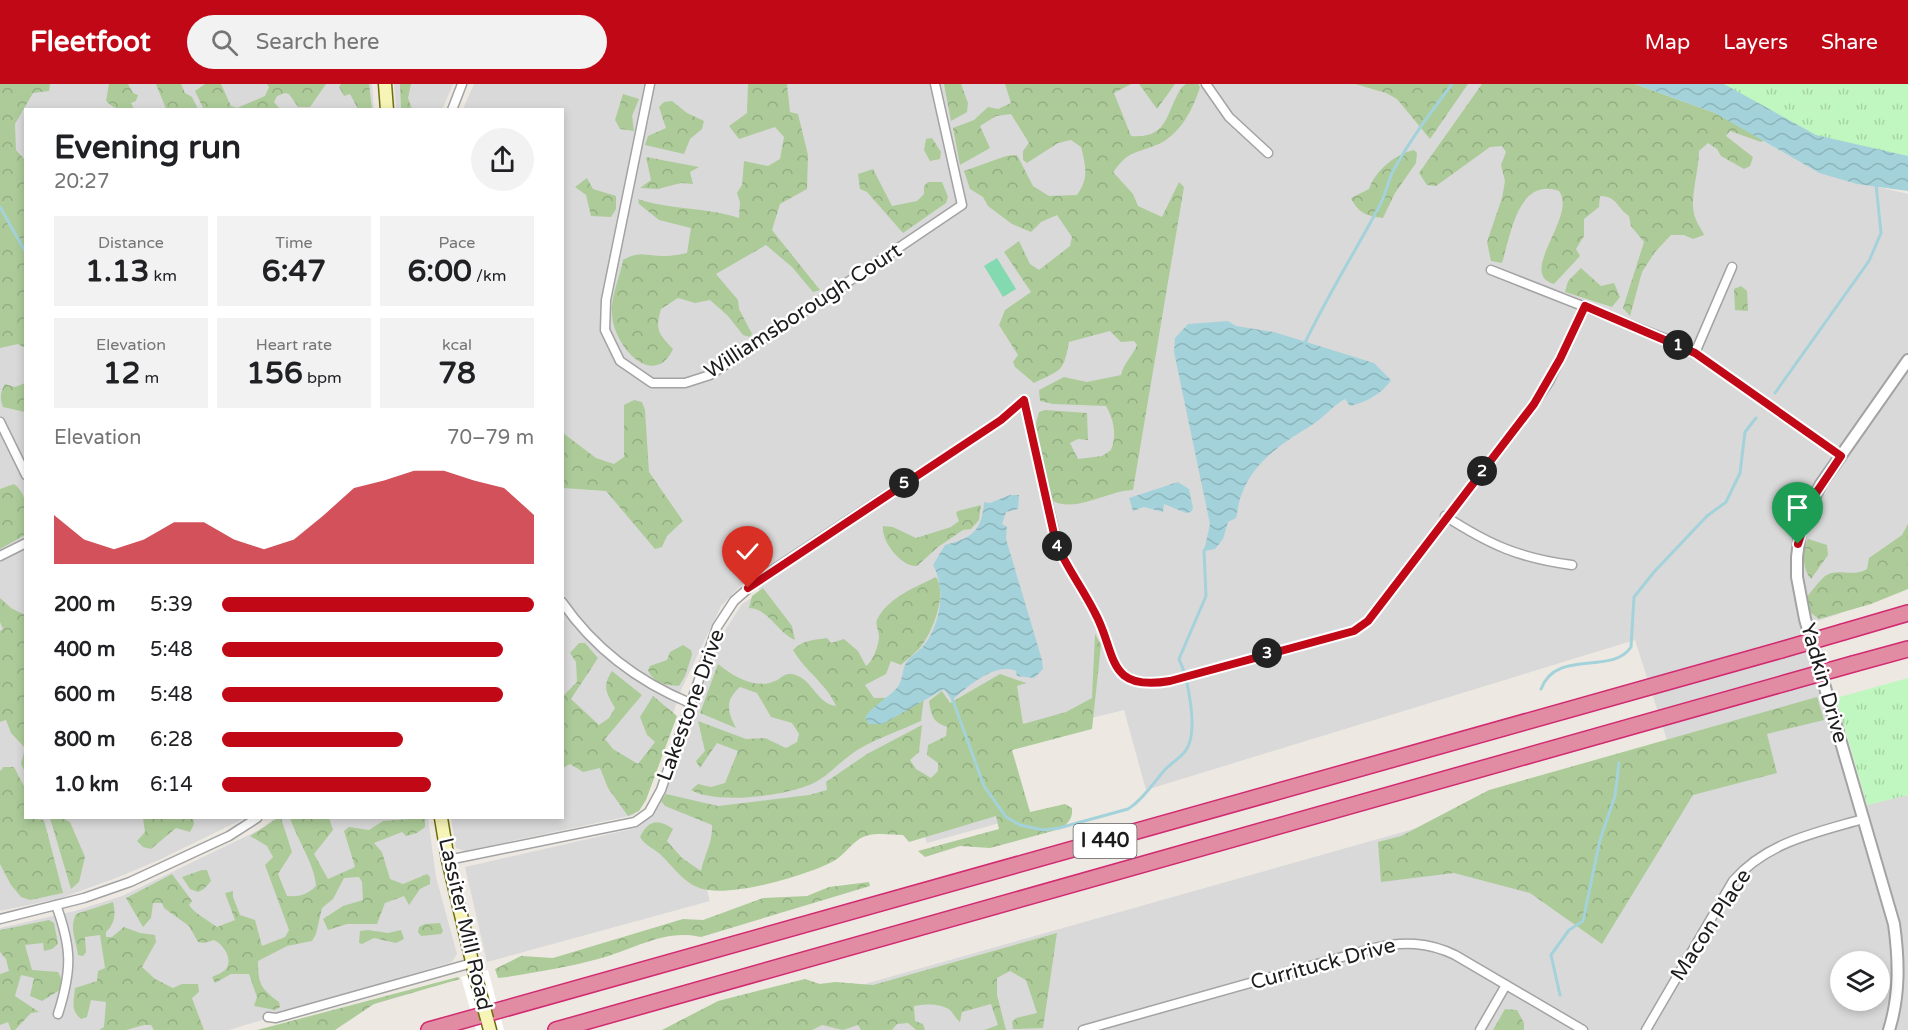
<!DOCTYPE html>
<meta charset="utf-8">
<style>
:root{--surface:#fff;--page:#f2f2f2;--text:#202124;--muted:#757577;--accent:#c10817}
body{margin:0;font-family:"Varela Round",sans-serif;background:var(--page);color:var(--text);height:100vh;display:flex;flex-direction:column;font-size:22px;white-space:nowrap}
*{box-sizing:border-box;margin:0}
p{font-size:20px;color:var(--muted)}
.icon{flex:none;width:33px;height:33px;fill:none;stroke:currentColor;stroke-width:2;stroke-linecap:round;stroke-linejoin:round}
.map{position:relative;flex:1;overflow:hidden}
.side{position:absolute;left:24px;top:24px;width:540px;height:711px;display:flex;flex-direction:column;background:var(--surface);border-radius:0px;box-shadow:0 3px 9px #0003}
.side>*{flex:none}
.controls{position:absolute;left:1830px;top:867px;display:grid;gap:12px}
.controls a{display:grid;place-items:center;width:60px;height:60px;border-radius:50%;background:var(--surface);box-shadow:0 3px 9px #0003;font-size:30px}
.pin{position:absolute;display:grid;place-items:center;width:51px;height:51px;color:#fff;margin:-62px -26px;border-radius:50% 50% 50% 0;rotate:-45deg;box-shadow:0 0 6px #0007}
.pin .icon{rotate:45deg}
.km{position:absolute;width:30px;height:30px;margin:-15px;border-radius:50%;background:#222;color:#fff;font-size:16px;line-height:30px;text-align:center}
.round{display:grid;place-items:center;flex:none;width:63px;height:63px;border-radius:32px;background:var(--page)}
.headline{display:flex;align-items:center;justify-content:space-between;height:102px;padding:0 30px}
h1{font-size:33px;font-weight:700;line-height:45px}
.metrics{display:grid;grid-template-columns:repeat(3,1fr);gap:9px;height:102px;padding:6px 30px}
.metrics div{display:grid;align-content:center;border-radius:0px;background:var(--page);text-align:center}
.metrics b{font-size:30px;font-weight:700}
.metrics small{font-size:16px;font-weight:400}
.metrics p{font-size:16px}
.chart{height:168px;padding:12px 30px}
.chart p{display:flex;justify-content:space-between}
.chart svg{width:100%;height:108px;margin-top:6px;fill:var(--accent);opacity:.7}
ul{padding:0 30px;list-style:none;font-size:20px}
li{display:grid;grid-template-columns:96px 72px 1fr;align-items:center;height:45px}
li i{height:15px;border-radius:8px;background:var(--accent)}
header{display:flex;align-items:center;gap:36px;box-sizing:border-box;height:84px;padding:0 30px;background:var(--accent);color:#fff}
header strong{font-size:28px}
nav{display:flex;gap:33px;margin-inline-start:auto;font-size:21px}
.search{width:420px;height:54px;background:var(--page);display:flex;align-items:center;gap:15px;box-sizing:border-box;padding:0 21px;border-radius:33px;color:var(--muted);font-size:22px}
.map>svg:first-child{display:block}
.residential{fill:#dad9d9;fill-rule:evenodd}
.forest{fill:url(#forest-crowns)}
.park{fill:url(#park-tufts)}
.pitch{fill:#83dab1}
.water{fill:url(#water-waves)}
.pier{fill:#fff}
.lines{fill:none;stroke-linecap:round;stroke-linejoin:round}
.stream{stroke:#a4d2da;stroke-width:3}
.minor-casing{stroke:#a3a3a3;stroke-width:11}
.tertiary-casing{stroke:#a3a3a3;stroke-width:14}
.secondary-casing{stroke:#6c6e09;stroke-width:15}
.motorway-casing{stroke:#d12a71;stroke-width:18}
.minor{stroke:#fff;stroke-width:8}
.tertiary{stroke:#fff;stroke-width:10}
.secondary{stroke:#f7f4b7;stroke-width:12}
.motorway{stroke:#e28ca4;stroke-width:15}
.secondary-bridge-casing{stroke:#6c6e09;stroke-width:15;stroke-linecap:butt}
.motorway-bridge-casing{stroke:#d12a71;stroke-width:18;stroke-linecap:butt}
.secondary-bridge{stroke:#f7f4b7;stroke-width:12}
.motorway-bridge{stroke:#e28ca4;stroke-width:15}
.route-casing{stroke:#fff;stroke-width:12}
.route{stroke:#c10817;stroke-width:8}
.labels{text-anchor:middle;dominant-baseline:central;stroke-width:5;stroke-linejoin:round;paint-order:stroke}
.shield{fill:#fff;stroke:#606060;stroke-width:1.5}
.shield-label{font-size:20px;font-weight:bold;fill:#1c1c1c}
.street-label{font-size:21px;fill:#1c1c1c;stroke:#fff}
</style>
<header>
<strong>Fleetfoot</strong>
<div class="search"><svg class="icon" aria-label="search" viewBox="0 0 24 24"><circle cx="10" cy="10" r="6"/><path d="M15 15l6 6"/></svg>Search here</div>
<nav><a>Map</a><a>Layers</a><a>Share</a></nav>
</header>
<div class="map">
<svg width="1908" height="946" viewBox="0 0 1908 946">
<defs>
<pattern id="forest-crowns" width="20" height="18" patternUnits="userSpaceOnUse" patternTransform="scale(1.5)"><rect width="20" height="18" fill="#accb99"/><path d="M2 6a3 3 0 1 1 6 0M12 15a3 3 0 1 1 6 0" fill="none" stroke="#93ae83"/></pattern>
<pattern id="park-tufts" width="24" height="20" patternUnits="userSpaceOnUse" patternTransform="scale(1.5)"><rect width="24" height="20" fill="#c0f7c0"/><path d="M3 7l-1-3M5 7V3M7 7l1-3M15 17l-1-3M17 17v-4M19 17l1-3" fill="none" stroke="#a4d3a4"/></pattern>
<pattern id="water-waves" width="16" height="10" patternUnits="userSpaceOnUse" patternTransform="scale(1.5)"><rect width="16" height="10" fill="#a4d2da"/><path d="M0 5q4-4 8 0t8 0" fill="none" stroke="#8db4ba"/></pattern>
</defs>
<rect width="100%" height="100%" fill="#ede9e2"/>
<g class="residential">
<path d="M0 0H372L374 25 26 26V734H245L159 776 116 794 61 814 0 827Z"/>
<path d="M394 0H453L442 26 396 25Z"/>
<path d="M474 0H1635L1715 29 1819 89 1908 110V496L1836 531 1814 538 1866 721 1908 711V946H702L1672 672 1635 556 1146 706 1124 626 1005 655 1025 732 927 759 904 689 734 737 707 806 710 817 487 878 465 783 636 744 651 732 724 548 742 520 761 508 750 492 721 522 681 606 647 709 634 731 465 767 456 764 451 734H562V26L463 25ZM1840 878H1880V916H1840Z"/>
<path d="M275 734H428L436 793 457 870 452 878 229 946H0V844L75 827 122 812 261 745Z"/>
</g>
<g class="forest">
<path d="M0 0H50L49 7 33 9 15 40 16 66 26 77 25 264 18 260 0 264Z"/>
<path d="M109 0H128L133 9 138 11 136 17 131 19 134 25C122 26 115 26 106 17Z"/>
<path d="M156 0H181L185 9 192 13 198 25H166Z"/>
<path d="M205 0H221L231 22 237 24 265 12 269 3 267 0H326L310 23H298L289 10 285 9 277 12 274 18 280 25 204 26 195 7Z"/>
<path d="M341 0H369L372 25H358L350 10 344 12 339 3Z"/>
<path d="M400 0H411L408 14 412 25H401Z"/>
<path d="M748 0H787L790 28 798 30 808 71 807 105 780 120 772 146 820 206 813 208 792 183 766 161 716 190 738 216 739 225 752 250 750 253 743 251 728 232 710 216 695 219 678 214 661 225C655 246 658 249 673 265 654 306 614 263 612 231 610 214 620 193 623 176 640 166 650 173 667 172 673 172 680 170 687 169L691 144 659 136 639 120 638 115C670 126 706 123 739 134L740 118 737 109 742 101 744 77 768 82 780 75 784 53 775 43 739 55 729 42 747 29Z"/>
<path d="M944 0H961L968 19 967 28 951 37Z"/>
<path d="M1005 0H1131L1114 9 1131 52C1170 55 1165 28 1182 3L1186 0H1198L1200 3C1192 28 1178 55 1151 63 1129 71 1128 69 1113 88L1133 110 1138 122 1162 133 1179 98 1184 103 1133 406C1105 407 1077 430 1050 416L1035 343 1039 328 1045 326 1087 329 1088 356 1078 355 1070 359 1078 375 1102 372 1111 366C1117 351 1114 336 1106 322L1053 320 1040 317 1039 306 1064 293 1087 298 1121 291C1124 278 1132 273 1137 261L1134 257 1121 258 1110 247 1069 258C1063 289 1062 285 1034 299L1015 283 1013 278 1018 271 999 241 1005 226 1031 208 1004 168 1019 157 1030 180 1039 186 1070 162 1072 153 1057 131 1041 138 1031 148 1012 140 988 122 983 113 970 105 964 87 1006 72 1017 71 1033 102 1049 112 1077 111C1089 94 1086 83 1081 63L1071 56 1058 59 1027 79 1023 76V67L1029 59 1011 30 996 32 980 42 990 64 960 81 953 44 974 36 988 23 998 25 1011 19Z"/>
<path d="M1139 0H1175L1157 25Z"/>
<path d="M1355 0H1468L1430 55 1397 15 1386 9Z"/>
<path d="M1482 0H1635L1715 29 1765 56 1761 58 1730 47 1726 52 1753 73 1750 82 1744 85 1721 72 1717 65 1708 59 1699 67C1699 85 1690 114 1694 129 1695 137 1701 144 1704 151L1693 155 1684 151H1671L1655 168 1642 188 1630 232 1623 224 1644 158 1631 142 1629 132C1617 124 1617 112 1600 112L1599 123 1584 135V152L1576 165 1580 172 1554 200C1516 190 1578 132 1559 107 1518 93 1511 150 1502 179L1491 177 1487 158 1502 114 1505 97 1501 81 1506 68 1502 62 1490 63 1436 102 1427 101 1419 89Z"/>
<path d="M623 10 639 15 632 32 634 47 620 45 615 36Z"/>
<path d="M672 17 687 29 704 37 702 45 690 55 684 70 645 61 648 52 666 44 659 23 664 18Z"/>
<path d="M932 54 941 68 940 75 930 77 924 66 926 55Z"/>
<path d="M1414 66 1417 69 1416 79 1395 109 1383 134C1367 132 1358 129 1351 114L1369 105C1375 87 1395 70 1414 66Z"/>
<path d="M646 73 699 83 690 88 693 100 681 99 658 105 640 104 651 96Z"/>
<path d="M873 85 892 122 917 117 924 110V102L928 98H942L948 113 946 119 903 149 867 108 860 105 858 90Z"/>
<path d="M587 94 593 105 616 112V125L611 133 591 132 586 111 575 103Z"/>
<path d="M1581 184 1601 202 1614 199 1620 213 1612 223 1565 208 1568 197Z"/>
<path d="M1741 202 1747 207 1748 227 1735 226 1734 205Z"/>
<path d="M25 299V328L3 323C0 315 0 308 5 300L15 303Z"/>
<path d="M634 316 642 318 645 326 649 388 683 437 667 452 662 463 655 465 606 407 563 404V349L596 374 614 380 624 373V321Z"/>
<path d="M14 400C30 412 26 432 25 451L0 465V405Z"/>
<path d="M981 421 979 436 971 445 963 446 938 463 917 482C901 483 881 457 883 442L893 443 916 454 951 443 959 437 956 429 958 427Z"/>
<path d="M1908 440V505L1871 520 1819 535 1811 529 1806 514C1812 507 1818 498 1825 492 1837 483 1852 494 1867 485L1869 474 1902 451Z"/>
<path d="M1808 455 1827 461 1828 471 1811 495C1802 485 1802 466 1808 455Z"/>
<path d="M936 493C948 510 932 550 919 565 914 570 907 575 901 581L891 577 886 590 865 601 874 614 924 613 921 637C901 646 878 654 859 665 844 674 833 687 819 696 795 712 715 721 691 706L698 700 711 703 725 699 738 667 717 659 700 684 696 677 705 667 698 637 746 655 765 654 786 664 797 658 799 650 792 639 771 633 757 609 740 603C725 616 727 627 736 644L700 629 718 580C733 592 755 606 775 597 781 595 783 589 792 590 813 594 815 619 836 622 826 599 805 587 793 566 802 556 815 556 827 554L831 559 844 555 858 567 866 582C873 577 879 561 879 552 879 546 874 540 878 534 889 513 916 503 936 493Z"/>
<path d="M763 504 792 542 795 556C778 549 768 524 749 524L752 512Z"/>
<path d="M0 514 11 524 25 531V688L21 680 25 664 11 649 6 636 0 638V547L3 545 0 538Z"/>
<path d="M1095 550 1101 561 1092 645 1012 666 1030 728 1065 720 1072 724C1073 735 1068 739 1060 745L990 764 960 762 925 773 918 767 999 745 996 732 909 758 903 751C889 751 870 747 858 756 848 763 842 774 830 779 804 792 724 816 697 803 684 798 673 783 663 773 655 764 647 764 640 753 648 736 658 734 673 745L667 757 682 774 701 787C704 771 713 758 712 741L665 722 661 717 666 710 718 722 809 711 827 706 826 698 867 670 922 641 919 668 910 676 916 685 931 694 938 687V679L927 671 928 661 946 652 947 643C933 638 931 632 929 617L942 607 950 619 1000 590 1026 599 1017 602 1023 640 1066 628 1092 614Z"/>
<path d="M579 559H585L598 574 571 615 599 641 609 634 615 624C606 609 602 602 612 587L642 611 605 655 613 665 638 680 655 658 647 651 640 633 653 612 677 632 646 716 639 727 628 732 608 704 600 684 583 688 570 680 563 684V612L577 598 576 578 570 569Z"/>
<path d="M683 561 691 566 692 571 685 592 679 602C666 601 654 600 648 586L650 582 667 576 670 568Z"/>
<path d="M1817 613 1824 636 1767 650 1777 689 1693 711 1602 860 1530 809 1454 789 1381 798 1378 758 1401 752 1489 706Z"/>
<path d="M4 683H14L25 704 26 734 44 736 63 809 30 816 21 813 11 801 0 780V687Z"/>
<path d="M50 734H62L70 738 85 773 79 798 71 805Z"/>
<path d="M143 734H193L194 740 190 748 176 744 151 765 143 763 137 757 145 748Z"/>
<path d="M278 734H281L292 768 278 790 287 812C299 813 307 811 316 802 315 781 297 755 290 734H329L333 746 314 770 328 795 355 783 344 747 349 743 369 746 383 737 425 734V743L417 749 406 752 402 748 374 759 382 768 390 795 403 800 427 790 430 793V800L420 805 409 821 404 812 385 819 377 840H347L328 846 323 835 343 822 363 816 362 798 359 793 344 794 333 815 322 824 316 850 312 857 287 862 258 877C258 900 261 905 279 918L280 923 275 926 254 922 257 913 249 890H231L215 899 212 893C216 891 222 889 225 886 234 876 224 861 214 856L204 859 198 858 189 842 164 824 162 819H153L151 834 143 843 126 814 172 790 192 817 189 821C195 830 208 836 217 843L235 836 225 809 233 807V813L240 831 255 836 262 862 285 853 289 846 265 781 273 773 267 762 250 752Z"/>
<path d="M202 786H207L211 797 204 805 198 808 190 805 182 793Z"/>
<path d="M869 798 870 802 701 853C665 844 632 866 598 875 569 883 538 888 507 893L498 894 495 885 521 872 553 874 683 835 703 836 763 814 807 812 829 803Z"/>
<path d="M113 818C116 829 115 840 106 848V853H112L124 843 140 849 155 851 156 858 142 883 155 895 173 904 182 900H198L199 908 192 914 204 946H154L151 941H144L126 946H99L104 943 106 918 91 916 87 933 81 935C70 926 74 916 75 904L97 897 98 887 105 884 100 851 85 853 86 868 83 872 78 871C76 855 69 845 76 830Z"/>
<path d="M49 836 54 839 58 860 52 865 44 867 43 859 25 861 32 886 58 888 63 898 60 906 42 917 30 912 34 894 21 891 15 912 39 928 31 929 15 946H11L8 938 0 941V890L9 887 6 875 0 868V846Z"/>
<path d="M440 839 443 847 441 850 421 852 418 848 419 843 425 840Z"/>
<path d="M368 846 388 849 401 846 404 855 396 859 374 854 362 860 359 859 360 847Z"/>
<path d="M1057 849 1043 944 1013 945 1012 938 1016 934 1037 929 1026 896 1010 887 997 894V911L1006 946H984L998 941 991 920 962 928 960 938C956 935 954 930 950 926 941 919 924 920 914 922L915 937 923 940 925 946H916L908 939 897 940 892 946H861L858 941 843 946 822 941 812 946H662L718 917 805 895 820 900 835 898 873 901Z"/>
<path d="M458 893 460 895 374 920 335 946H257Z"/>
<path d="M1505 925 1517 926 1524 939V946H1493Z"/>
</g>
<g class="park">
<path d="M1686 0H1908V87L1871 85Z"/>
<path d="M1908 594V711L1867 721 1836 614Z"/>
</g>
<path class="pitch" d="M997 174 1016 205 1003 213 984 182Z"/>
<g class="water">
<path d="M1635 0H1724L1816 51 1908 72V107L1857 100 1819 89 1715 29Z"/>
<path d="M1228 237 1236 242 1274 248 1374 279 1391 296C1383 309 1365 319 1350 322L1345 315C1332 322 1325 333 1312 341 1283 359 1253 377 1241 412 1238 419 1238 427 1236 434L1228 438 1223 455 1215 465 1204 467 1210 440 1174 268 1175 254 1188 240Z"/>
<path d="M1178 398 1189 405 1193 424 1191 428 1186 429 1164 420 1163 428 1144 423 1133 427 1129 414Z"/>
<path d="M1010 411H1019L1018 425 1006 428 1002 440 1007 443 1006 455 1042 576 1043 585 1034 594 1017 592 1016 587C994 578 968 603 952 616L944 605 883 640H869L865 633C874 621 885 616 896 605 904 597 901 584 908 576 913 570 920 567 925 560 941 538 946 505 933 481L945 461C972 454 982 447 984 418L990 419Z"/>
</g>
<path class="pier" d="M488 886 504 946H476L461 893Z"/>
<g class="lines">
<g class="stream">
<path d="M0 123 26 169"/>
<path d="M1304 261C1327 212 1355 168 1380 121 1386 110 1388 97 1393 87 1410 56 1431 28 1452 0"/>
<path d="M1775 309 1869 177 1881 149 1876 100"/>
<path d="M1541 605C1556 564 1612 592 1631 563L1634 513 1654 488 1707 432 1726 418 1740 389 1745 348 1756 334"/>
<path d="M952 614 984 702 1006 733 1020 741 1043 746 1059 744 1128 725C1142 716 1152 701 1163 688 1169 680 1181 674 1186 666 1199 648 1188 594 1179 575L1206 512 1204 467 1206 464"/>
<path d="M1560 911 1551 871 1569 846 1583 837 1600 756 1615 712 1619 679"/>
</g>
<defs>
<g id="minor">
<path d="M650 0 606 216 605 246 620 277 652 299H685L710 291 962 121 935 0"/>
<path d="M1206 0 1229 33 1268 69"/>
<path d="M452 26 462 0"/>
<path d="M1491 186 1664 254 1695 269 1841 372"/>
<path d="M1695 269 1732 183"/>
<path d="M1024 316 1057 459C1067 484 1083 505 1095 529 1117 570 1105 607 1170 597L1354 547 1368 537 1534 320 1549 298 1585 222"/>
<path d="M0 338 26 391"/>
<path d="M1445 432C1490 461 1519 474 1572 481"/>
<path d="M0 472 26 459"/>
<path d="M562 518C594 564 639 598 690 619"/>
<path d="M448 776 635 738 649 728 661 706 717 543 734 517 759 495 1001 336 1024 316"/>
<path d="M56 821C72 864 72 886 58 930"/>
<path d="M0 835 84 814 130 798 229 752 257 734"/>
<path d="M268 933 276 934 472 879"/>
<path d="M1083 946 1374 864C1403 857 1428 858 1455 871L1583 946"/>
<path d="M1480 946 1506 901"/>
<path d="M1646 946 1733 797C1767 758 1815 749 1863 735"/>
</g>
<path id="tertiary" d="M1889 946C1900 911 1899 876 1894 840L1805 535 1797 493V473L1800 449 1807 429 1821 400 1908 276"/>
<g id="secondary">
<path d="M385 0 387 26"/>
<path d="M441 734 448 776 475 890"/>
<path d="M487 935 490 946"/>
</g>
<g id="motorway">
<path d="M1843 548 1908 529"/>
<path d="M1853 580 1908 565"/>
<path d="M429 946 1781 566"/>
<path d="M556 946 1789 598"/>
</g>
</defs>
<use href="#minor" class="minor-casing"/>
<use href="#tertiary" class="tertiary-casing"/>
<use href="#secondary" class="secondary-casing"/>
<use href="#motorway" class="motorway-casing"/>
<use href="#minor" class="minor"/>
<use href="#tertiary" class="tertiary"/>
<use href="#secondary" class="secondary"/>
<use href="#motorway" class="motorway"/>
<defs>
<path id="secondary-bridge" d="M475 890 487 935"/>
<g id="motorway-bridge">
<path d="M1781 566 1843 548"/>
<path d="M1789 598 1853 580"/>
</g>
</defs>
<use href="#secondary-bridge" class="secondary-bridge-casing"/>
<use href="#motorway-bridge" class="motorway-bridge-casing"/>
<use href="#secondary-bridge" class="secondary-bridge"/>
<use href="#motorway-bridge" class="motorway-bridge"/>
</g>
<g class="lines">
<defs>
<path id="route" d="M748 504 1001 336 1024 316 1056 459C1067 484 1083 505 1095 529 1117 569 1105 608 1170 597L1354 547 1368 537 1534 320 1560 275 1585 222 1695 269 1841 372 1812 415 1798 460"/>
</defs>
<use href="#route" class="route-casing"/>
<use href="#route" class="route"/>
</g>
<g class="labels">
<rect class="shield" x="1073.5" y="740" width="63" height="34" rx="4.5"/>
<g class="shield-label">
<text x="1105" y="757">I 440</text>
</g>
<g class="street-label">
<text transform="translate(803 227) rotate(-33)">Williamsborough Court</text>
<text transform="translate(1824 599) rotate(74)">Yadkin Drive</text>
<text transform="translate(691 621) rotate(-70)">Lakestone Drive</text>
<text transform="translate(465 840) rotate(77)">Lassiter Mill Road</text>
<text transform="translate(1711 841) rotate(-57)">Macon Place</text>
<text transform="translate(1323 880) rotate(-15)">Currituck Drive</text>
</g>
</g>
</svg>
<div class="controls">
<a><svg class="icon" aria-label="layers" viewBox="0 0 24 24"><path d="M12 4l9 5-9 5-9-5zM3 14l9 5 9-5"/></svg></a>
</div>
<div class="pin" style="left:1798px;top:460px;background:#1e9e55"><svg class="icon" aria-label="arrive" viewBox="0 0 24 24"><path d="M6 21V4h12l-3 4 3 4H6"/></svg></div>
<div class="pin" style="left:748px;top:504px;background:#d93025"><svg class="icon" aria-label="check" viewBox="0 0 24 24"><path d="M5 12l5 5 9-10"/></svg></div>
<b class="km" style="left:1678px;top:261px">1</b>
<b class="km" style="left:1482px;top:387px">2</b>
<b class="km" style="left:1267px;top:569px">3</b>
<b class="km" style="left:1057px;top:462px">4</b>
<b class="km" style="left:904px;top:399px">5</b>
<section class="side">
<div class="headline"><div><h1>Evening run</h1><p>20:27</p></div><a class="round"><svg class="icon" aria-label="share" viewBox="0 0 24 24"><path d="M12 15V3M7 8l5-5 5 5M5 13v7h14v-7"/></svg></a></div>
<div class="metrics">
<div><p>Distance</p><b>1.13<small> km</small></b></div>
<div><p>Time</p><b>6:47</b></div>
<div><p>Pace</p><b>6:00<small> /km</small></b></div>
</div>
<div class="metrics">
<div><p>Elevation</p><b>12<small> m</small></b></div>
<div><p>Heart rate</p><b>156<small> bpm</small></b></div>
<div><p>kcal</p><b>78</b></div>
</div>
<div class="chart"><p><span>Elevation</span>70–79 m</p>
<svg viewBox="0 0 160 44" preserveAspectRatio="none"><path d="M0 44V24L10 34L20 38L30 34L40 27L50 27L60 34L70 38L80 34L90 24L100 13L110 10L120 6L130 6L140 10L150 13L160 24V44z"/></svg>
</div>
<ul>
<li><b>200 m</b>5:39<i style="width:100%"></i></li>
<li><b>400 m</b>5:48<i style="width:90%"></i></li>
<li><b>600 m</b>5:48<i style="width:90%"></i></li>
<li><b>800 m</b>6:28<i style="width:58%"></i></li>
<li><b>1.0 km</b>6:14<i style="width:67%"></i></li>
</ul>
</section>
</div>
